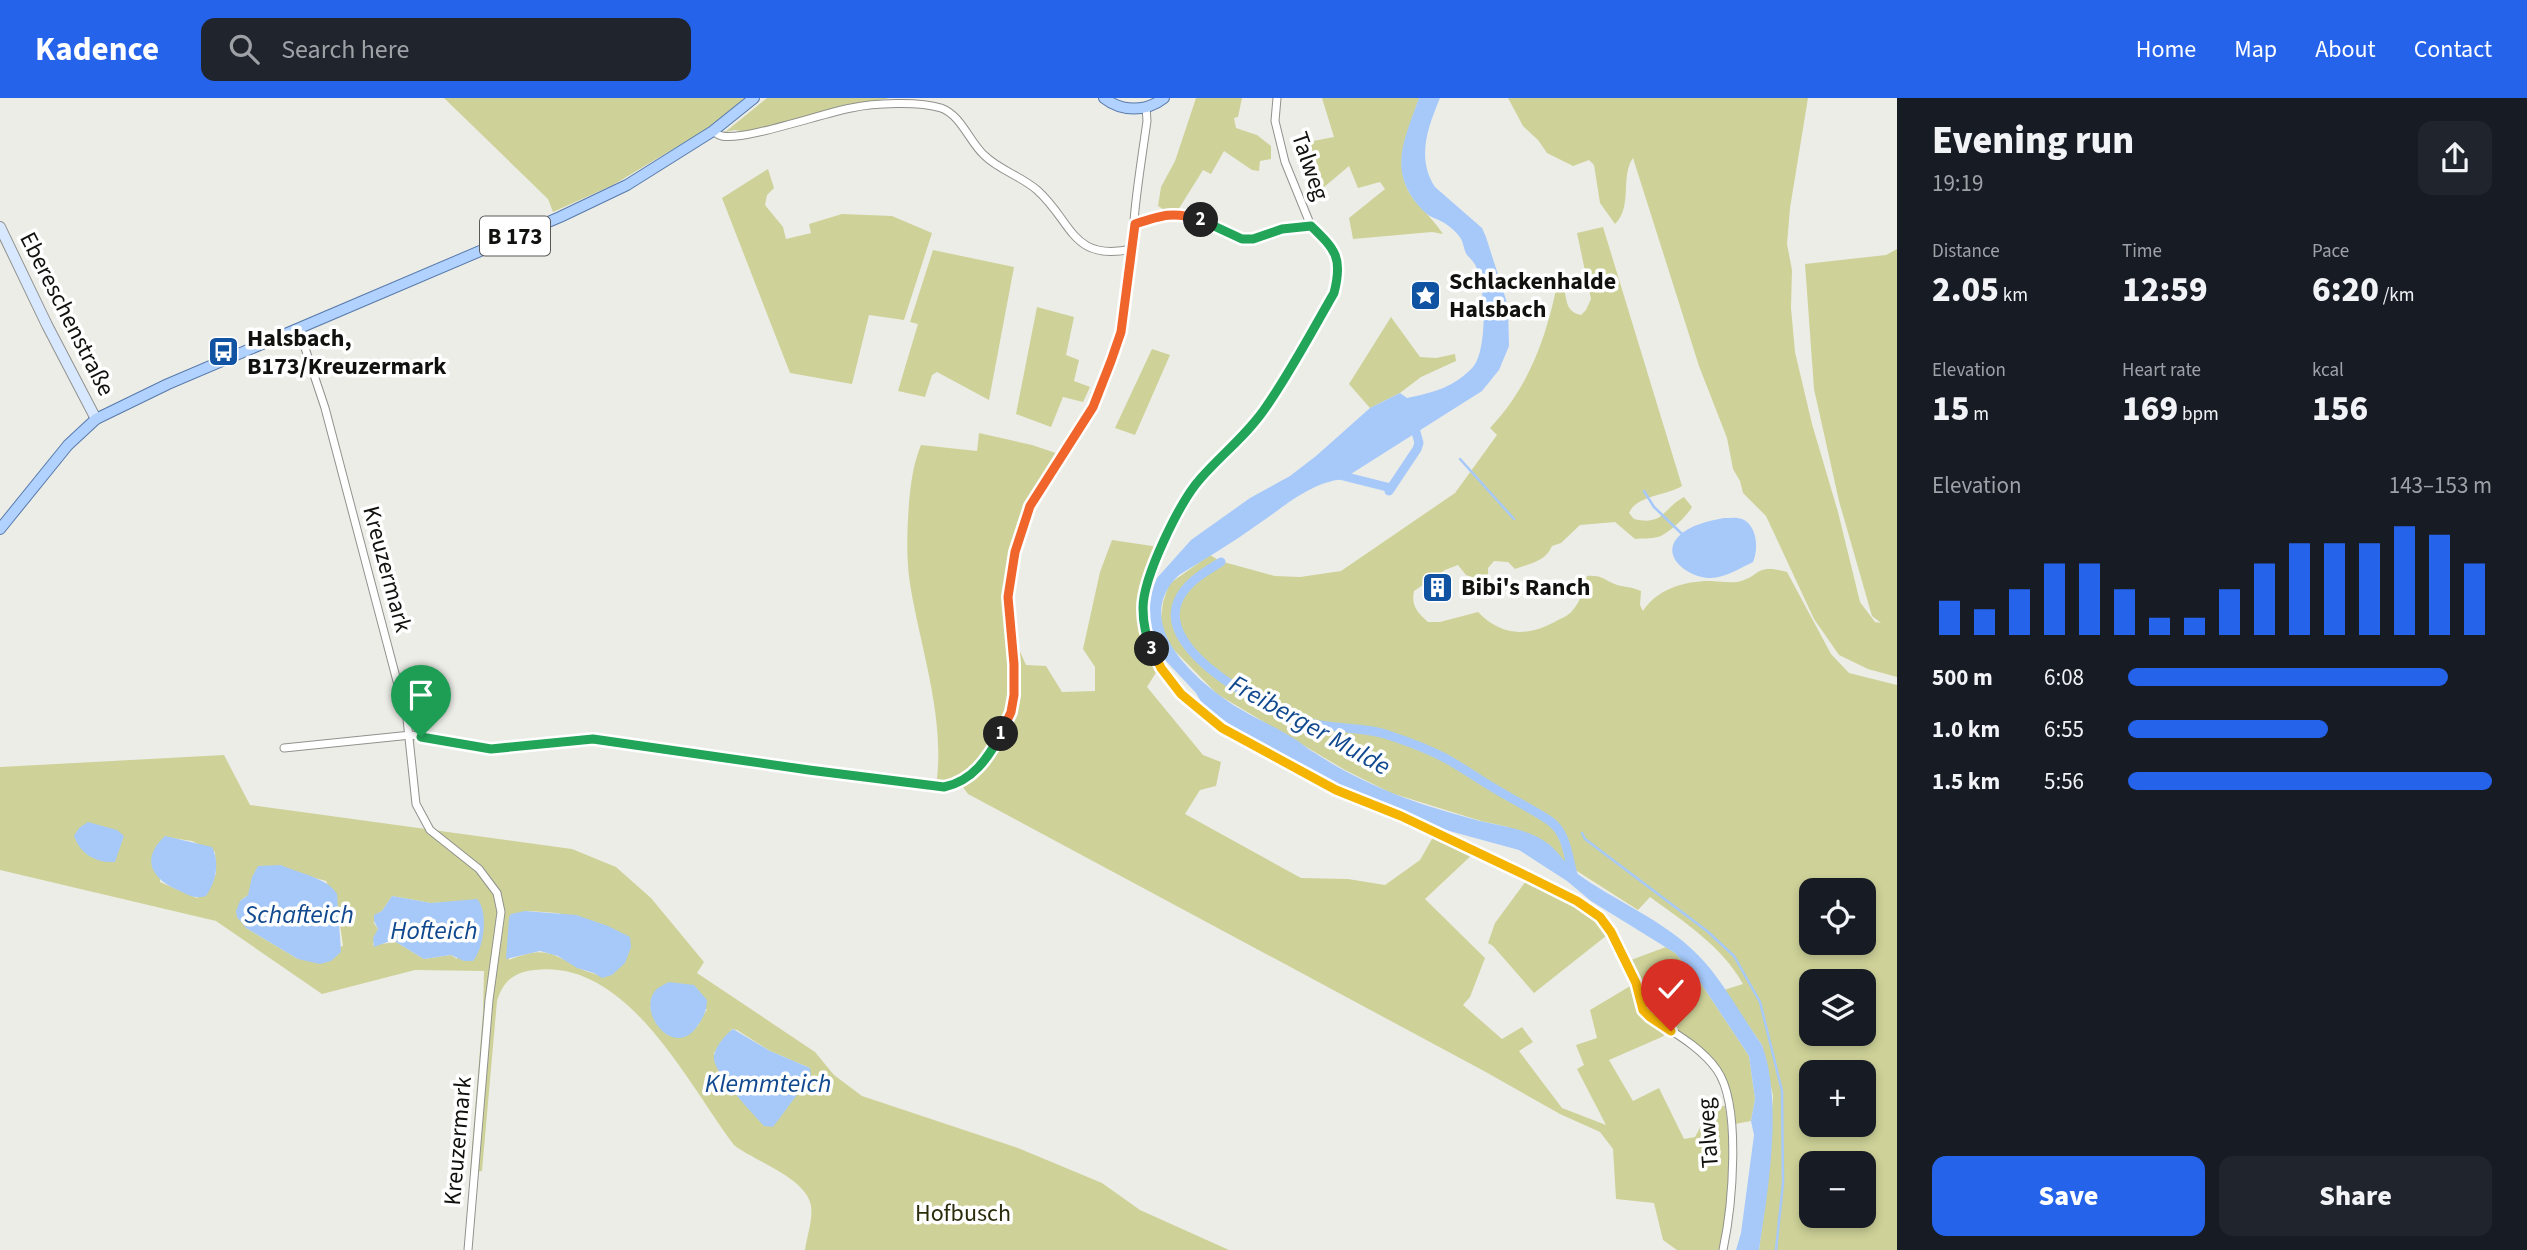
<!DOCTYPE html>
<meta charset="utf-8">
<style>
:root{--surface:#171b24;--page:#20242c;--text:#f1f3f6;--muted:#9ea1a6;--accent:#2563eb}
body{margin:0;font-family:"Source Sans 3",sans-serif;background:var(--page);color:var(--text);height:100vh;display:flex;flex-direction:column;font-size:26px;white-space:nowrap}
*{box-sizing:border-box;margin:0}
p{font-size:23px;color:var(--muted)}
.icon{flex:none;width:38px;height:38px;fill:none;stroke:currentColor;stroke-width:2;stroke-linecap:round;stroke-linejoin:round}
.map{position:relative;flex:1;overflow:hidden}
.sheet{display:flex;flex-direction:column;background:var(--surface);width:630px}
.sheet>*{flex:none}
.controls{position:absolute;left:1799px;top:780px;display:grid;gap:14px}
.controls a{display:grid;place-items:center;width:77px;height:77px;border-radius:14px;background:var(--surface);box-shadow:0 4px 10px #0003;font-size:35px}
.pin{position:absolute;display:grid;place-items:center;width:60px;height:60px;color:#fff;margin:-72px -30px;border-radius:50% 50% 50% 0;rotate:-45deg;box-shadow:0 0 7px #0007}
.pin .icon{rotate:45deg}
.km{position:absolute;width:35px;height:35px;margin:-18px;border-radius:50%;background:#222;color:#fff;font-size:19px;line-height:35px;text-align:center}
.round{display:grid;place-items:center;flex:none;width:74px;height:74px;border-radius:14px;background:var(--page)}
.headline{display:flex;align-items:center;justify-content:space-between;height:119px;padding:0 35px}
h1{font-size:38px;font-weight:800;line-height:52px}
.metrics{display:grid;grid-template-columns:repeat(3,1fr);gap:10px;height:119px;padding:7px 35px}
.metrics div{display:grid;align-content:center}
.metrics b{font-size:35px;font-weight:800}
.metrics small{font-size:19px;font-weight:400}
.metrics p{font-size:19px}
.chart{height:196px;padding:14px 35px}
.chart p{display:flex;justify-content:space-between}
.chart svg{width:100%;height:126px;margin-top:7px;stroke:var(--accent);stroke-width:6}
.button{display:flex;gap:14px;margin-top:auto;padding:14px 35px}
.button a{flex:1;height:80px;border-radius:14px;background:var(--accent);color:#fff;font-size:28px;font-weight:800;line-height:80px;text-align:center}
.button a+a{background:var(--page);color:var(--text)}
ul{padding:0 35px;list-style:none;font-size:23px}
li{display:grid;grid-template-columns:112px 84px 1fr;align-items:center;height:52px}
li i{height:18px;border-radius:9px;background:var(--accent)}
header{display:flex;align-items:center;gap:42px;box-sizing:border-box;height:98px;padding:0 35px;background:var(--accent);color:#fff}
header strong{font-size:33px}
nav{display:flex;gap:38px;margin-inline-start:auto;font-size:24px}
.search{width:490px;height:63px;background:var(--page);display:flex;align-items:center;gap:18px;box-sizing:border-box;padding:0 24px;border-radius:14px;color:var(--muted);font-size:26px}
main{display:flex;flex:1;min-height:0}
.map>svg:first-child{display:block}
.green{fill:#ced298;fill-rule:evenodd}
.water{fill:#a6c9fa}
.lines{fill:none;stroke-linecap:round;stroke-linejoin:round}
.stream{stroke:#a6c9fa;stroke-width:2.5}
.canal{stroke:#a6c9fa;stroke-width:9}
.street-casing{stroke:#91928d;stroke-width:9}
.secondary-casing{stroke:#91928d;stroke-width:12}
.primary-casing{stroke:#577aaa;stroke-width:12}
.street{stroke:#fff;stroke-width:7}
.secondary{stroke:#d8e8fe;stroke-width:10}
.primary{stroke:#b1d1fe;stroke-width:10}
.split-1-casing{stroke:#fff;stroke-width:14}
.split-2-casing{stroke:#fff;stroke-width:14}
.split-3-casing{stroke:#fff;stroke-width:14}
.split-4-casing{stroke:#fff;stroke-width:14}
.split-1{stroke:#22a559;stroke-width:9}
.split-2{stroke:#f0652b;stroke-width:9}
.split-3{stroke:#22a559;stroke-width:9}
.split-4{stroke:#f5b400;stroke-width:9}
.labels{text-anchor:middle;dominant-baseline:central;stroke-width:7;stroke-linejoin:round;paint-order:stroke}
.shield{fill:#fff;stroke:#585857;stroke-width:2}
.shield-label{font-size:23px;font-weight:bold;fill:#11110f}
.street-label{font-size:24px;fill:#11110f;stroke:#fff}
.poi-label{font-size:24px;font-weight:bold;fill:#11110f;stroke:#fff;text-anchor:start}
.park-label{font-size:24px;fill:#2b2c0b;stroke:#fff}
.water-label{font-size:26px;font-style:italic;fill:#11498f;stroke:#fff}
</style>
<header>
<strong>Kadence</strong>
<div class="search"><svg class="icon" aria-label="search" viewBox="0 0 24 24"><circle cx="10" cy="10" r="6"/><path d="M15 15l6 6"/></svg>Search here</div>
<nav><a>Home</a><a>Map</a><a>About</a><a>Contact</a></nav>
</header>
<main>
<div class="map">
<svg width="1897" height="1152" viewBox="0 0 1897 1152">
<rect width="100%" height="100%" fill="#edede8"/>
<g class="green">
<path d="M444 0H745L708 30 613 87 553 114 548 101Z"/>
<path d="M767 0H890L843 9 746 34 735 32 725 34Z"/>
<path d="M1196 0H1242L1238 19 1234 20 1236 30 1257 37 1271 48V61L1260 63 1259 73 1252 72 1224 53 1211 76 1203 72 1178 112 1163 111 1158 108 1161 89 1175 63Z"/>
<path d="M1322 0H1419C1408 35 1389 70 1415 103 1425 114 1435 124 1443 136L1432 134 1353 141 1349 120 1385 91 1380 84 1358 90 1349 68 1323 90 1308 44 1334 39Z"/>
<path d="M1508 0H1808L1790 110 1787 146 1792 172 1791 210 1795 254 1812 326 1838 414 1860 504 1875 524 1881 525 1872 518 1839 403 1814 291 1805 166 1886 157 1897 151V579L1868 571 1839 557 1814 521 1766 418 1743 395 1740 383 1733 371 1727 340 1699 268 1633 60C1620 78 1633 109 1615 126L1600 105 1594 67 1589 62 1573 68 1547 55 1538 42 1523 28Z"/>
<path d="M768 71 774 90 767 97 765 107 783 129 786 141 811 135 809 126 842 116 892 118 932 135 904 222 869 217 852 286 790 275 722 100Z"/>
<path d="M1603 129 1682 388C1666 398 1637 397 1629 415L1634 421C1664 428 1662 411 1684 399L1692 409C1688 417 1667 437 1658 439 1650 441 1643 440 1635 441L1615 424 1580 427 1561 445 1552 448C1545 464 1531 465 1515 471L1508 464 1494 463 1488 470V484L1481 487 1477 481 1466 477 1458 467 1445 472 1414 493C1411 508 1417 514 1428 524H1440L1478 514C1502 539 1529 539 1558 522 1563 520 1569 517 1572 513 1581 503 1584 491 1587 478 1603 477 1603 482 1617 487 1625 489 1632 489 1641 493L1640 507 1643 513C1657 491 1685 483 1709 483 1718 483 1728 485 1737 484 1762 479 1753 465 1787 474L1831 556 1849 575 1897 587V1152H1759L1764 1114 1773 998 1762 947 1724 892 1743 886C1722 848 1684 824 1650 799L1638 812 1508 729 1481 723 1391 695 1345 672 1217 596 1173 551 1164 536 1161 520 1163 504 1169 486 1210 457 1220 463 1275 478 1300 479 1341 473 1455 395 1497 337 1490 330C1528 290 1546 241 1557 187L1564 190C1567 203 1566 214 1581 217L1586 212 1591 201 1577 135ZM1811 793H1864V845H1811ZM1811 884H1864V936H1811ZM1811 975H1864V1027H1811ZM1811 1066H1864V1118H1811Z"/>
<path d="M933 152 1014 169 989 302 937 274 932 277 925 299 898 293 918 226 910 224Z"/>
<path d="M1037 209 1074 219 1066 257 1079 262 1074 283 1090 289 1083 304 1063 299 1051 329 1016 316Z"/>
<path d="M1391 219 1420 259 1436 260 1455 256 1456 263 1421 279 1400 295 1370 310 1349 286Z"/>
<path d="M1152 251 1170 257 1135 337 1115 330Z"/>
<path d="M979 335 1032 347 1062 357 1024 422 1009 490 1012 535 1026 567 1046 568 1062 594 1095 593V569L1083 551 1100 474 1112 442 1159 449 1146 488 1145 532 1161 570 1157 573 1147 589 1203 657 1221 664 1216 688 1200 692 1185 716 1301 780 1348 781 1385 787 1420 762 1436 734 1475 754 1425 801 1485 860 1470 899 1463 907 1502 941 1522 929 1533 944 1519 953 1562 1010 1606 1027 1577 971 1584 967 1576 947 1597 940 1590 912 1632 887 1641 913 1663 935 1664 938 1609 962 1633 1003 1659 990 1684 1041 1695 1039 1712 1008H1725C1734 1056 1727 1104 1721 1152H1677L1663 1142 1654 1105 1616 1101 1613 1051 1600 1034 1560 1016 1484 973 968 696 960 685 936 689C946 621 921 553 910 486 906 459 907 432 909 405 911 384 913 367 921 347L977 353Z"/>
<path d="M224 657 250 707 572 751 616 769 651 800 704 864 697 875 815 954 834 977 862 998 1018 1050 1102 1085 1140 1112 1229 1152H805C807 1138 813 1121 811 1108 807 1080 754 1063 734 1047 687 985 628 861 535 872 514 874 503 883 497 903L482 1073 470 1074 483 915 484 873 415 872 322 896 216 823 0 772V669ZM165 739 192 743 215 754 216 776 197 800 160 784ZM304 777 326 783 338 813 343 848 298 861 246 830 240 803 248 797ZM392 798 431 805 464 803 457 861 451 857 424 861 396 844 373 847 378 831 374 825V818L382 813ZM525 813C566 814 593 820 629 839L597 877C591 874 583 873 577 869 548 852 541 850 509 862ZM650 909 707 911 697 929 656 925ZM732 931 737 932 770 953 810 970 764 1028 722 979 714 955Z"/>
<path d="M1529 779 1577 803 1611 834 1534 895 1493 848 1488 845 1495 825Z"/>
<path d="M1666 849 1675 855 1696 878 1749 958 1755 1001 1751 1023 1735 1026 1729 993 1720 971 1650 916 1631 862Z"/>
</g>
<g class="water">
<path d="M1419 0H1440C1428 29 1416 60 1435 89L1482 130 1486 139 1508 208 1509 248 1499 272 1482 293 1343 381C1309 385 1284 409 1257 427 1232 445 1205 461 1179 477 1127 526 1201 588 1242 612 1258 622 1277 629 1293 640 1301 644 1307 651 1315 655 1342 673 1374 688 1405 700 1429 709 1455 716 1480 723 1504 729 1530 731 1550 747 1559 755 1566 766 1575 774 1614 803 1663 821 1698 857 1722 881 1742 919 1762 947 1783 1003 1768 1093 1759 1152H1736L1741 1135 1754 1037 1751 1023 1755 1001 1749 958 1696 878 1675 855 1591 803 1567 783 1519 752 1431 728 1345 693 1251 642 1203 607 1196 595 1166 563 1152 539 1148 518 1152 492 1157 480 1191 442 1250 400 1290 378 1316 358 1370 310 1400 295 1407 300C1432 295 1455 289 1473 269 1488 252 1486 183 1474 165 1471 160 1467 159 1465 153 1463 147 1463 143 1459 138 1452 129 1444 124 1434 120 1423 116 1410 98 1406 88 1393 59 1410 27 1419 0Z"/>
<path d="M1724 420C1730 420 1736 419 1742 421 1757 427 1759 451 1753 464 1740 470 1725 480 1711 480 1692 481 1659 460 1678 439 1689 427 1708 423 1724 420Z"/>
<path d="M88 724 117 732 124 738 115 764C96 765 80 756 74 738L79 730Z"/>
<path d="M165 738 212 749C220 765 216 784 206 798 196 801 190 798 180 793 153 782 139 762 165 738Z"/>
<path d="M281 767C298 775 328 780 337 796L341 854 331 863 320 866 298 861 246 830 237 819 236 813 240 803 248 797 252 779 258 768Z"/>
<path d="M392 798 431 805 477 801C489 813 484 851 473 863H464L451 857 424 861 396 844 390 843 374 849 373 840 378 831 374 823V817L382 813Z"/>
<path d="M525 813 576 817 608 828 630 839 631 849 625 865 612 877 602 880 594 875 577 870 558 858 540 853 506 861 509 819 511 816Z"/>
<path d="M669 884 694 887 707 902C707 911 704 919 698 927 675 963 637 915 655 893 658 889 664 887 669 884Z"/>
<path d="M733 931 770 953 810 970 811 978 773 1029 764 1028C753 1015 711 973 714 958 715 949 726 936 733 931Z"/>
</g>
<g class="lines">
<g class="stream">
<path d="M1460 361 1514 421"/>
<path d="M1644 393 1654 409 1682 436"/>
<path d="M1582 735 1585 741 1707 833 1734 858 1760 904 1782 993 1783 1085 1776 1152"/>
</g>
<g class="canal">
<path d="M1335 376 1391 390"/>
<path d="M1389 393 1417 351 1419 345 1414 327"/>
<path d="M1221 464C1205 474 1186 484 1178 503 1156 555 1270 613 1307 624 1335 632 1365 628 1391 638 1409 644 1428 651 1445 660 1465 671 1484 685 1504 696 1519 705 1536 713 1550 723 1568 736 1568 761 1574 780"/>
</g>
<defs>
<g id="street">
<path d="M1277 0 1275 23 1285 64 1311 128 1329 146 1339 166V174L1334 195 1265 310 1240 340 1200 381 1165 440 1151 474 1143 508 1150 546 1161 570 1181 596 1222 630 1336 692 1401 718 1529 779 1577 803 1600 819 1611 834 1636 885 1643 912 1650 919C1673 934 1701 949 1717 972 1742 1008 1732 1110 1723 1152"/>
<path d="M713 33C717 36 717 37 722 38 744 43 823 15 851 10 874 5 919 3 941 10 961 17 969 43 984 57 999 72 1021 78 1037 92 1073 124 1071 164 1132 151"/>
<path d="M1135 126 1165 116H1183L1242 141H1253L1282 131 1311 128"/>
<path d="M299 232 325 310 407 621 416 706 430 732 479 771 497 795 501 814 489 902 468 1152"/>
<path d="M284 650 411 637 491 651 593 641 936 689C958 689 973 679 985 662 1029 600 1010 567 1008 499 1008 476 1015 453 1021 432 1035 384 1074 352 1093 308 1104 285 1115 258 1121 233 1130 194 1131 152 1135 112 1138 82 1143 52 1147 23L1146 9"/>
</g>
<path id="secondary" d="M0 129 47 227 96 321"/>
<g id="primary">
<path d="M1104 0C1122 14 1146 14 1164 0"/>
<path d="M0 431 68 347 96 321 168 286 560 119 627 87 713 33 754 0"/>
</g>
</defs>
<use href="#street" class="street-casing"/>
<use href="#secondary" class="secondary-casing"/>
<use href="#primary" class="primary-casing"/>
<use href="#street" class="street"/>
<use href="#secondary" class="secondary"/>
<use href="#primary" class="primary"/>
</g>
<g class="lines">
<defs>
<path id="split-1" d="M421 639 491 651 593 641 809 672 944 689C973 683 988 660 1001 636"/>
<path id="split-2" d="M1001 636 1011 614 1014 597V566L1008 499 1015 454 1030 408 1093 309 1111 263 1121 234 1135 126C1162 117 1174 113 1201 122"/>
<path id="split-3" d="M1152 551C1146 539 1143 524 1143 510 1143 479 1180 403 1201 380 1222 356 1248 336 1266 309 1291 273 1312 233 1334 195 1343 160 1336 152 1311 128L1282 131 1253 141H1242L1201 122"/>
<path id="split-4" d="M1152 551 1161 570 1181 596 1222 630 1336 692 1401 718 1529 779 1577 803 1600 819 1611 834 1636 885 1643 912 1650 919 1671 933"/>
</defs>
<use href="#split-1" class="split-1-casing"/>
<use href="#split-2" class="split-2-casing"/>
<use href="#split-3" class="split-3-casing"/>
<use href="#split-4" class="split-4-casing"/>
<use href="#split-1" class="split-1"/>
<use href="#split-2" class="split-2"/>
<use href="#split-3" class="split-3"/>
<use href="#split-4" class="split-4"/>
</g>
<defs>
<symbol id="sight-square" viewBox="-11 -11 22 22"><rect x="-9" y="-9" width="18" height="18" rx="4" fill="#1153a3" stroke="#fff"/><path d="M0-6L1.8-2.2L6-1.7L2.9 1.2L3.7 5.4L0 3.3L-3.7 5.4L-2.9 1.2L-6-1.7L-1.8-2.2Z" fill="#fff"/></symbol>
<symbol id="bus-square" viewBox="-11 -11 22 22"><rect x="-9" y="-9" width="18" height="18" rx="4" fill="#1153a3" stroke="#fff"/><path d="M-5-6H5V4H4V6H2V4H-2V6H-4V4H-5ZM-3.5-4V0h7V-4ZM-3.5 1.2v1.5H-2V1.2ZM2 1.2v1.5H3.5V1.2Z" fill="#fff"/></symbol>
<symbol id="building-square" viewBox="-11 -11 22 22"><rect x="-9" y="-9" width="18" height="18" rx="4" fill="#1153a3" stroke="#fff"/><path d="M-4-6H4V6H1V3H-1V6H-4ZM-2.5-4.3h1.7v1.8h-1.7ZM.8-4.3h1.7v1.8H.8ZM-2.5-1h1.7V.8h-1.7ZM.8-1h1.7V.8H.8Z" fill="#fff"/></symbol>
</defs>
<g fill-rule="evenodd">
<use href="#sight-square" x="1408" y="180" width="35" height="35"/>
<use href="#bus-square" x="206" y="236" width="35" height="35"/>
<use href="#building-square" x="1420" y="472" width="35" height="35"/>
</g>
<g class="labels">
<rect class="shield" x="480" y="118.5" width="70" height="39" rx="5"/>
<g class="shield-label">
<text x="515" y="138">B 173</text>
</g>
<g class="street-label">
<text transform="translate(1310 68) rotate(71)">Talweg</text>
<text transform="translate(67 216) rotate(63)">Ebereschenstraße</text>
<text transform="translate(387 471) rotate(75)">Kreuzermark</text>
<text transform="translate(1708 1035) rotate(-94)">Talweg</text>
<text transform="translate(458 1043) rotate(-85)">Kreuzermark</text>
</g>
<g class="poi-label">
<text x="1449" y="183">Schlackenhalde<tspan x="1449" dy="28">Halsbach</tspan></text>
<text x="247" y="240">Halsbach,<tspan x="247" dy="28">B173/Kreuzermark</tspan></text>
<text x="1461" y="489">Bibi's Ranch</text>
</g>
<g class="park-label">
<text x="963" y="1115">Hofbusch</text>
</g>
<g class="water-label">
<text transform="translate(1310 627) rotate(29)">Freiberger Mulde</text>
<text x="299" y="816">Schafteich</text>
<text x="434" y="832">Hofteich</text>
<text x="768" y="985">Klemmteich</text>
</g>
</g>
</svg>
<div class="controls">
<a><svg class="icon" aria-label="locate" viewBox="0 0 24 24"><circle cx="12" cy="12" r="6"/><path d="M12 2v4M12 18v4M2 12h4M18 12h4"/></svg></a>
<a><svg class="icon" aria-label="layers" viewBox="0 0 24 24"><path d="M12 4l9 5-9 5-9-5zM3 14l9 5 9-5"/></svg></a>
<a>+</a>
<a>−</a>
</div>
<div class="pin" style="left:421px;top:639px;background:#1e9e55"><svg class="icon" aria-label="arrive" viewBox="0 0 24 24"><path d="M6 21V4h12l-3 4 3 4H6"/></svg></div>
<div class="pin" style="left:1671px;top:933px;background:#d93025"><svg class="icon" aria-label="check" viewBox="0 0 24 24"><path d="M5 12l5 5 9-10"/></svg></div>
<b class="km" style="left:1001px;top:636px">1</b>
<b class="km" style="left:1201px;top:122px">2</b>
<b class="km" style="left:1152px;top:551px">3</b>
</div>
<section class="sheet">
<div class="headline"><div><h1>Evening run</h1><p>19:19</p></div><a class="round"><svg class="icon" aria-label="share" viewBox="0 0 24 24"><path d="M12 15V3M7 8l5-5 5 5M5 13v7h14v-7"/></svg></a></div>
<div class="metrics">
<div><p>Distance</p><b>2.05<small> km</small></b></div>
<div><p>Time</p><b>12:59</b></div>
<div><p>Pace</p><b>6:20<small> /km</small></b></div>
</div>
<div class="metrics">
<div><p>Elevation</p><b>15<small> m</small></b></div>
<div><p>Heart rate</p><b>169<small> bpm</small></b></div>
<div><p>kcal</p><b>156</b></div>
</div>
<div class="chart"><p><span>Elevation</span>143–153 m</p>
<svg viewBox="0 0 160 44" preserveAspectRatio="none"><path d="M5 44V32M15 44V35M25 44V28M35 44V19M45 44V19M55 44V28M65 44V38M75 44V38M85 44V28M95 44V19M105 44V12M115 44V12M125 44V12M135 44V6M145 44V9M155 44V19"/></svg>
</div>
<ul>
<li><b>500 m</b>6:08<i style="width:88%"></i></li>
<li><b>1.0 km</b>6:55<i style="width:55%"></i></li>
<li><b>1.5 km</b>5:56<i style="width:100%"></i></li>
</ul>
<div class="button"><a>Save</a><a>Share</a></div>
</section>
</main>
